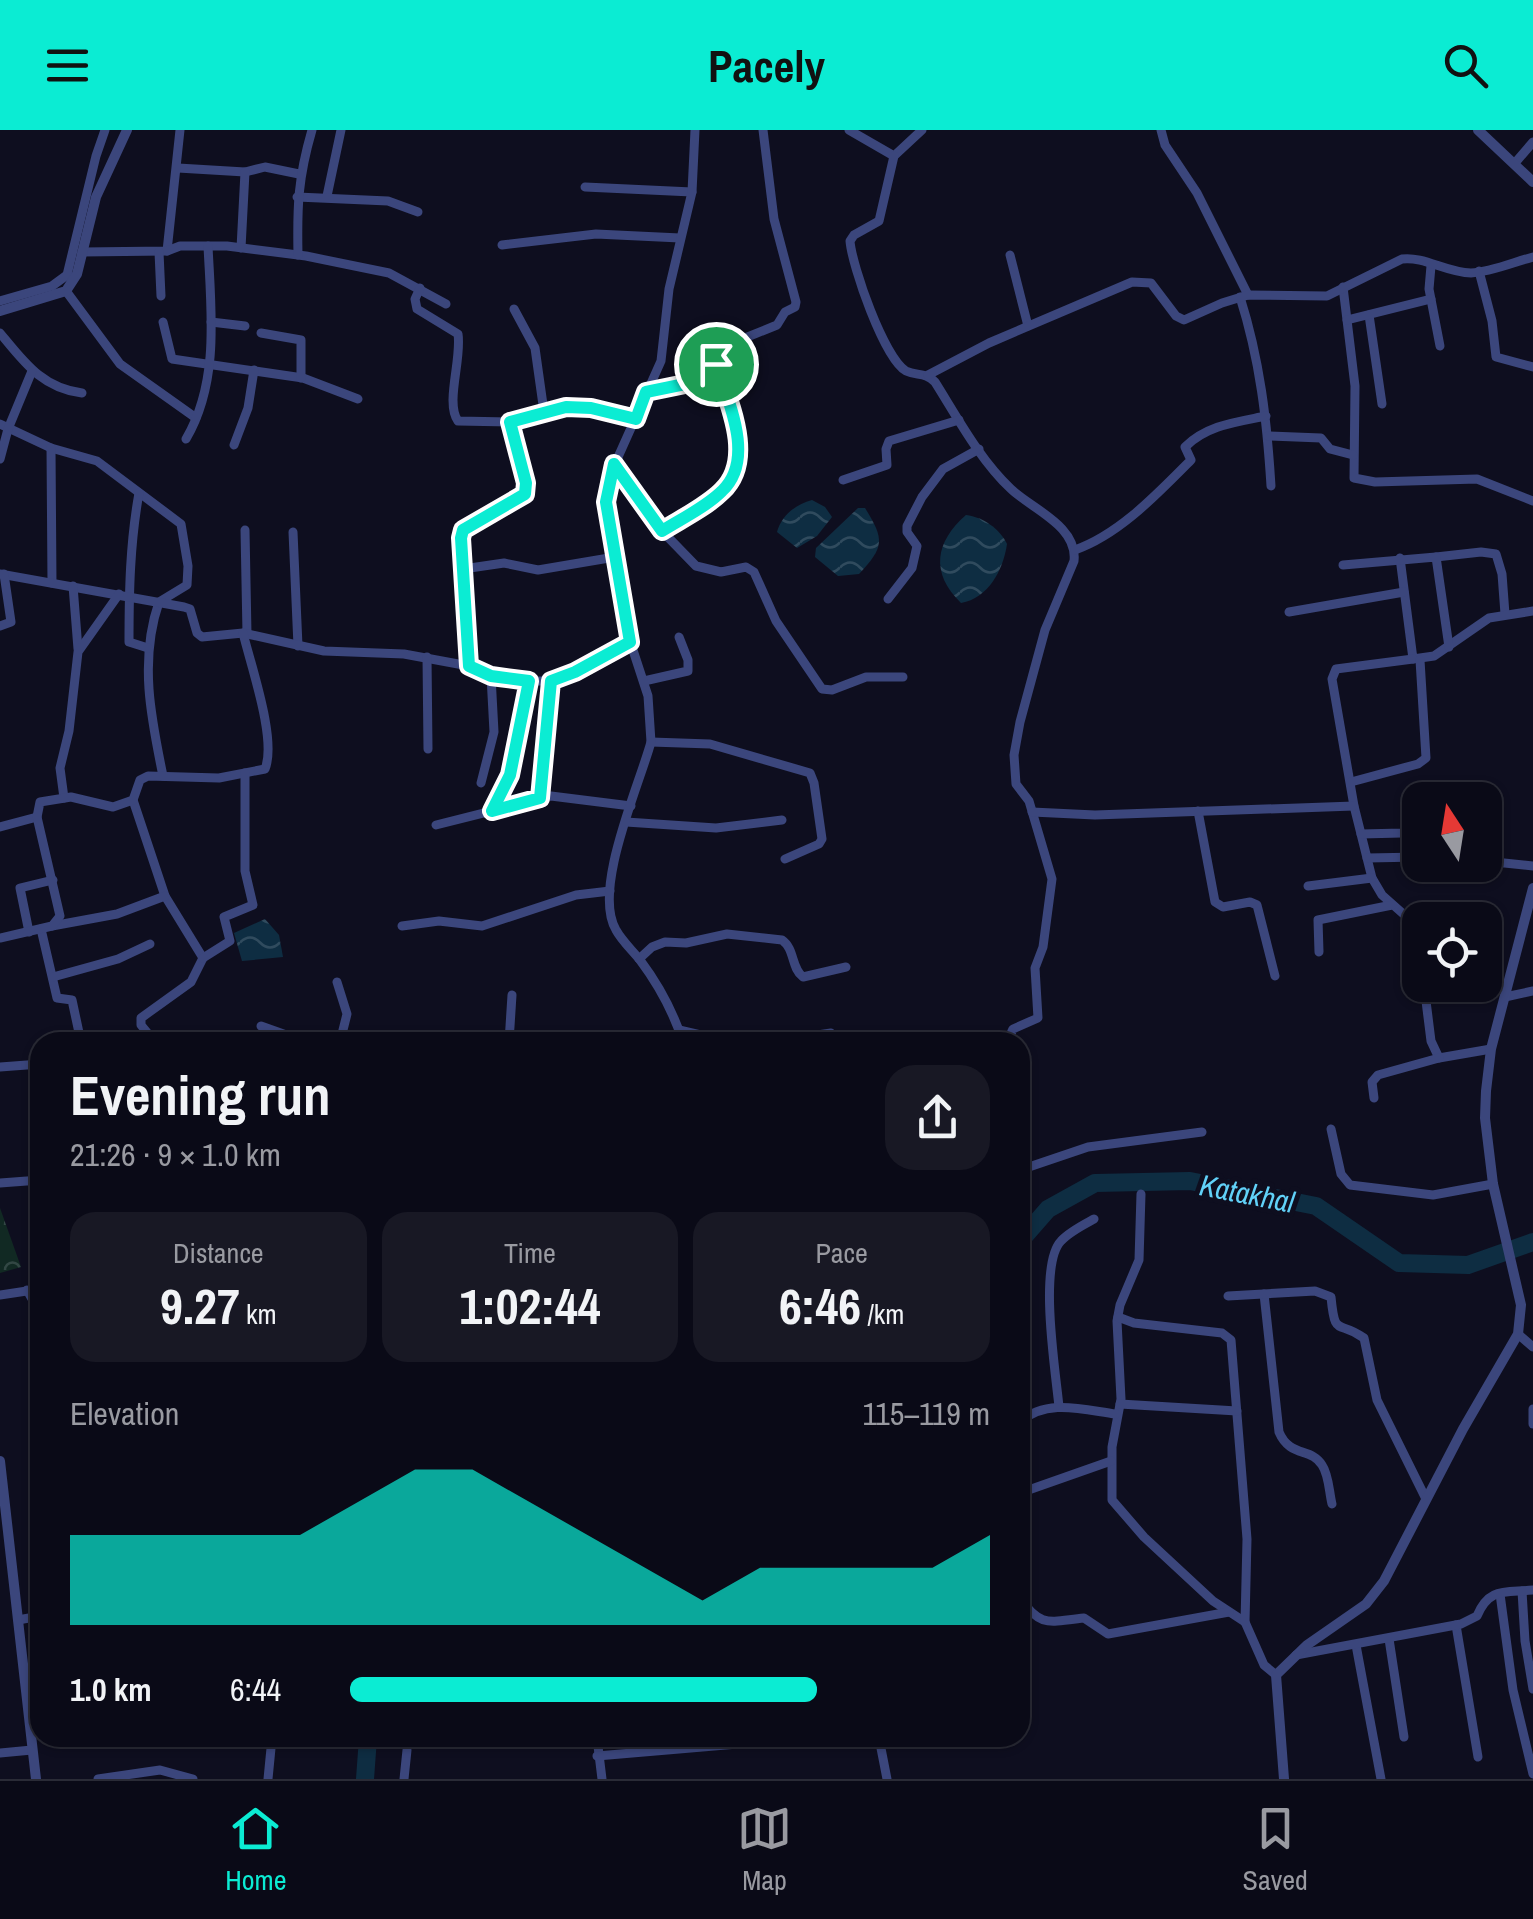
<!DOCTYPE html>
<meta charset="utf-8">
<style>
:root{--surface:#0a0a17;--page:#181824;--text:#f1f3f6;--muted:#999aa1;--line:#2a2b36;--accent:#0becd3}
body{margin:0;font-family:"Archivo Narrow",sans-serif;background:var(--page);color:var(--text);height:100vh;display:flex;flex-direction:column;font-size:38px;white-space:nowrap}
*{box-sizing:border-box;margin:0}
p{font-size:32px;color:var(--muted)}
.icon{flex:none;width:55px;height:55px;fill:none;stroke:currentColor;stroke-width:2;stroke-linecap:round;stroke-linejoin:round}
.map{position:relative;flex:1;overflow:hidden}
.details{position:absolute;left:30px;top:902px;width:1000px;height:715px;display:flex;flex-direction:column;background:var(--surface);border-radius:30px;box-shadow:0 2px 8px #0004,0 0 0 2px var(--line)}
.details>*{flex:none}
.needle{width:65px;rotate:348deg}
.controls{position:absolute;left:1402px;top:652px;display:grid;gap:20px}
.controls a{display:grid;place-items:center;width:100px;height:100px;border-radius:20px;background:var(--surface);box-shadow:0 2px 8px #0004,0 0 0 2px var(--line);font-size:50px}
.pin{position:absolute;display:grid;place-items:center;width:85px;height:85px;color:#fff;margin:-42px;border:5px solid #fff;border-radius:50%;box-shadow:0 2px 10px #0007}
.round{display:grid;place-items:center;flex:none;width:105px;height:105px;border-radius:30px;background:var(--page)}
.overview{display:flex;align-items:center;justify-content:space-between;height:170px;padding:0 40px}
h1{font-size:55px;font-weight:700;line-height:75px}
.stats{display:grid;grid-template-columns:repeat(3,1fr);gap:15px;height:170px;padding:10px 40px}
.stats div{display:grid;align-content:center;border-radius:25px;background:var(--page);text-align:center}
.stats b{font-size:50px;font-weight:700}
.stats small{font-size:28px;font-weight:400}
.stats p{font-size:28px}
.chart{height:280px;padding:20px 40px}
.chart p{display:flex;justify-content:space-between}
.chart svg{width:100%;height:180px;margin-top:10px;fill:var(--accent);opacity:.7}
ul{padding:0 40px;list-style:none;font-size:32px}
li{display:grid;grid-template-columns:160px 120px 1fr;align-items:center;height:75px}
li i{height:25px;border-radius:12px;background:var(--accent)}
header{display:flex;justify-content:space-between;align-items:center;height:130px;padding:0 40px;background:var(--accent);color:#111;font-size:45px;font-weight:700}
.menu{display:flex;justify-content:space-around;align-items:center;height:140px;border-top:2px solid var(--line);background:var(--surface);font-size:28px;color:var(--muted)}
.menu a{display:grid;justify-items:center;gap:5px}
.menu .active{color:var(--accent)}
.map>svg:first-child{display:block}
.forest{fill:url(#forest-crowns)}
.water{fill:url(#water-waves)}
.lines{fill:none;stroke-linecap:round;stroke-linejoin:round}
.river{stroke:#0e2d42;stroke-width:18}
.minor{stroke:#3b467c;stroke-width:9}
.tertiary{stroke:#3b467c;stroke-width:10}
.route-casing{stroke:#fff;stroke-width:20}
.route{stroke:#0becd3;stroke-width:12}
.labels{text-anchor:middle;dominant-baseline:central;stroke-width:10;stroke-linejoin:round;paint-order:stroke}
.water-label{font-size:30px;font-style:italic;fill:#61d1f8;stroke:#0e0e1f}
</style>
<header><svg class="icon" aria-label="menu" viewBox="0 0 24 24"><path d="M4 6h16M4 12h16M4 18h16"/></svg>Pacely<svg class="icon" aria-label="search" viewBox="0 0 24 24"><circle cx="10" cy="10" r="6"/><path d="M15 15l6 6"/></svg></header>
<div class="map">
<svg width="1533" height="1649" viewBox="0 0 1533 1649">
<defs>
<pattern id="forest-crowns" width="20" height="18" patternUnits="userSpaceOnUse" patternTransform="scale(2.5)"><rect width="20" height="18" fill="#112923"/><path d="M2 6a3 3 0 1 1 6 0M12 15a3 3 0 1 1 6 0" fill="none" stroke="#324744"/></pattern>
<pattern id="water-waves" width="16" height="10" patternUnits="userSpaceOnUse" patternTransform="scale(2.5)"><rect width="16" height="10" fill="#0e2d42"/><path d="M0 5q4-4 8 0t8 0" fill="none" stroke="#304b5e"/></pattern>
</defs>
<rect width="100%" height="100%" fill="#0e0e1f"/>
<path class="forest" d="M0 1078 21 1137 0 1143Z"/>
<g class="water">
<path d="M812 370 825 377 832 387 817 406 797 418 777 402C781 386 796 374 812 370Z"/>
<path d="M858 378H865C885 410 884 417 859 444L838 446 815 427 816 418Z"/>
<path d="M966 385C983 387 1000 399 1007 414 1003 441 988 468 961 473 930 443 935 412 966 385Z"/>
<path d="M265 789 279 805 283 827 242 831 234 803Z"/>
</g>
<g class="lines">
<g class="river">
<path d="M1020 1111 1048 1079 1095 1053 1190 1051 1316 1076 1399 1133 1468 1135 1533 1112"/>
<path d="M365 1649 368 1608"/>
</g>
<g class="minor">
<path d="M849 0 894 26 922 0"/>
<path d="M1161 0 1165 15 1197 63 1248 165"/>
<path d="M894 26 879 91 854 105 850 111C852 136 884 228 906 241 917 246 925 242 935 252 957 287 980 330 1011 359 1032 379 1078 396 1074 431L1045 500 1020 592 1014 625 1016 654 1029 671 1052 749 1043 817 1035 838 1038 888 1013 899 1007 912"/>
<path d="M1515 33 1533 12"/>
<path d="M178 38 245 42 265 37 299 44"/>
<path d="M585 57 692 62"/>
<path d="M327 66 341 0"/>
<path d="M297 67 388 71 418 82"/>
<path d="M502 115 596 104 680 108"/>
<path d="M241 118 245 42"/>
<path d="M167 121 180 0"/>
<path d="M82 122 167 121 180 116H227L306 126 389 143 446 174"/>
<path d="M159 122 161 166"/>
<path d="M298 125C297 76 298 48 312 0"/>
<path d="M1010 125 1028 196"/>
<path d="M1431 136 1429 159 1440 216"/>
<path d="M1479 141 1492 191 1496 227 1533 237"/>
<path d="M1343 157 1355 256 1354 348 1375 352 1477 349 1533 371"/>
<path d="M420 158 415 169 417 179 458 204C462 229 445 273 458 291L510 292 566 277 591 278 635 289"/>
<path d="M66 161 120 234 196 288"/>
<path d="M1240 167C1260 230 1267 291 1271 356"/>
<path d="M0 171 52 156 67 145 96 26 105 0"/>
<path d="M514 179 535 218 544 282"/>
<path d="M1369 185 1382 274"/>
<path d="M1347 190 1431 169"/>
<path d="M163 192 172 229 303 248 358 269"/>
<path d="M211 192 245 196"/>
<path d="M0 203C24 232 42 258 82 263"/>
<path d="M261 203 301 210V248"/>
<path d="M928 245 989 213 1132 152 1151 153 1176 186 1184 190 1222 173 1248 165 1327 166 1402 129C1424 126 1447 143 1471 143 1491 142 1514 132 1533 127"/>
<path d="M646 262 685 254 703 245 735 212 777 195 785 182 795 177 796 172 774 89 763 0"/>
<path d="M0 294 51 318 97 331 181 394 188 436 187 455 159 472C139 530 151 588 163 646"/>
<path d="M1268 306 1321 308 1330 319 1353 325"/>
<path d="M186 309C220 251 211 180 208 116"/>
<path d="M234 315 248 278 254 240"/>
<path d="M51 318 52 453"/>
<path d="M0 329 8 299 32 241"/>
<path d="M614 335 662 401 696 436 721 442 746 437 754 442 776 491 822 559 832 560 866 547H903"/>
<path d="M843 350 887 335 886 319 889 311 959 290"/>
<path d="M139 363C130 413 129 461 129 512L148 518"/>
<path d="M245 400 247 504"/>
<path d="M662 401C681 388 705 377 722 361 756 329 728 271 716 234"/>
<path d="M293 402 298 516"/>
<path d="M1075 420C1120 404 1157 364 1191 330L1185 317C1207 295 1237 292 1266 286"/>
<path d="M1436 427 1481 422 1496 424 1502 444 1505 484"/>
<path d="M1400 428 1413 529 1434 526 1489 488 1533 481"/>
<path d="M1343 435 1436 427 1449 517"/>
<path d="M463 439 504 433 538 440 615 427"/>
<path d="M0 444 184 477 190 479 197 503 202 507 243 503 324 521 404 524 469 536 491 546 529 551H551L575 542 630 511"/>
<path d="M73 456 78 519"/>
<path d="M888 469 912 438 917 416 907 402V396L922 367 943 339 979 319"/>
<path d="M1289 482 1404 462"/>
<path d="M0 496 11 492 4 444"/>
<path d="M427 527 428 619"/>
<path d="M1413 529 1336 539 1332 549 1354 676 1372 748 1382 765 1409 789 1420 828"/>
<path d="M469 536 461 407 463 401 525 364 526 353 510 292"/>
<path d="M644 551 688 541V530L679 507"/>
<path d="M651 612 710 614 810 643 814 653 822 709 819 714 785 729"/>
<path d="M1351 652 1418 634 1426 628 1420 530"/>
<path d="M481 653 494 602 491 546"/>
<path d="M64 668 60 638 69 601 78 522 119 464"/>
<path d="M540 668 551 551"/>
<path d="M133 670 165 766 203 828 191 852 141 888V895L155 912"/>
<path d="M492 681 510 645 529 551"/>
<path d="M1198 681 1215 772 1223 777 1250 772 1257 775 1275 846"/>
<path d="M1032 682 1095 685 1354 676"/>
<path d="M626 692 716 698 782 690"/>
<path d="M436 695 551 666 631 676"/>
<path d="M0 697 37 687"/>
<path d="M1361 704 1402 703 1420 699"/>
<path d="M1367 728 1420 727"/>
<path d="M1485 731 1533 736"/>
<path d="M1308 756 1372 748"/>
<path d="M52 796 117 784 165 766"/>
<path d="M402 796 439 791 482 796 576 765 610 761"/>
<path d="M41 799 57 868 72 870 81 912"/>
<path d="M29 802 20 758 53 750"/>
<path d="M0 808 52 796 60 786 37 687 40 672 71 667 113 677 133 670 140 650 148 646 219 648 265 639C277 610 251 536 243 503"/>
<path d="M1319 822 1318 790 1392 775"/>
<path d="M203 828 230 811 224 787 253 775 245 741V643"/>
<path d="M639 829 652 817 665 812 686 813 727 804 782 810C795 819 791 838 803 847L846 837"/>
<path d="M53 847 118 829 150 814"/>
<path d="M337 852 347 884 340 912"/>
<path d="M1424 855 1431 911 1439 928 1491 919"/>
<path d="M1505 867 1533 861"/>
<path d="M261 896 306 912"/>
<path d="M679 900 731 912"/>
<path d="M509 912 512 865"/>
<path d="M683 912C674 884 658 854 640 830 632 820 622 811 616 800 592 760 639 656 651 612L648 566 630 511 606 372 610 345 661 231 669 159 692 62 695 0"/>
<path d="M770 912 831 903"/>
<path d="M0 937 40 934"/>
<path d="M1374 968 1372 952 1378 945 1439 928"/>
<path d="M1331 999 1341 1044 1350 1055 1433 1065 1493 1054"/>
<path d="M1020 1040 1088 1017 1202 1002"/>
<path d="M0 1053 40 1050"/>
<path d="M1141 1064 1139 1130 1120 1175 1117 1191 1121 1269 1112 1317V1370L1144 1407 1213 1471 1245 1492"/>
<path d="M27 1160 40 1183"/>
<path d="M1264 1164 1279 1302C1290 1328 1311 1317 1322 1335 1329 1345 1329 1362 1332 1374"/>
<path d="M0 1165 40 1159"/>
<path d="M1228 1166 1315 1161 1331 1167C1335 1209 1338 1189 1364 1208L1377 1270 1426 1369"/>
<path d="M1118 1187 1134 1193 1222 1203 1231 1210 1247 1409 1245 1492 1264 1535 1276 1545"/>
<path d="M1518 1204 1533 1217"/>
<path d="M1120 1274 1237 1281"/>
<path d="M1059 1277C1056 1244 1038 1135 1061 1111 1069 1102 1083 1095 1094 1089"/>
<path d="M1533 1279V1294"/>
<path d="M1020 1292C1047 1268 1084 1280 1116 1284"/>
<path d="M1020 1363 1111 1331"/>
<path d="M1020 1431 1025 1442 1020 1448"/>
<path d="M1522 1461 1525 1511 1533 1559"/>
<path d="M1500 1464 1513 1560 1533 1644"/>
<path d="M1020 1468C1041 1499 1051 1491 1084 1488L1108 1504 1229 1482"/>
<path d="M18 1490 40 1486"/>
<path d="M1456 1495 1478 1627"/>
<path d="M1389 1509 1404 1607"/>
<path d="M1356 1515 1381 1649"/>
<path d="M1296 1525 1461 1494 1477 1486C1489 1457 1505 1463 1533 1460"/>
<path d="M597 1608 602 1649"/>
<path d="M879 1608 887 1649"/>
<path d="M212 1610 341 1611"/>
<path d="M0 1623 32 1620"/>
<path d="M597 1626 761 1612"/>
<path d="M98 1649 160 1640 193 1649"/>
<path d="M268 1649 272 1608"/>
<path d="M404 1649 407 1620"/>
</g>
<g class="tertiary">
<path d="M1478 0 1533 52"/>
<path d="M0 181 66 161 77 144 96 67 127 0"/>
<path d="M0 1331 36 1649"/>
<path d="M1284 1649 1276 1545 1307 1515 1366 1474 1384 1451 1463 1299 1518 1204 1521 1175 1493 1054 1485 988 1486 961 1491 919 1533 758"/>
</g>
</g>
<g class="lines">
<defs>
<path id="route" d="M716 234C728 271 756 329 722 361 706 377 681 389 662 401L614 334 606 372 630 512 575 542 551 551 540 668 492 681 510 645 529 551 491 546 469 536 461 408 463 400 525 364 526 353 510 292 566 277 591 278 636 289 646 262 685 254Z"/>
</defs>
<use href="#route" class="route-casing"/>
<use href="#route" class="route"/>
</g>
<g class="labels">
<g class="water-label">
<text transform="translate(1247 1063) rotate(11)">Katakhal</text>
</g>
</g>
</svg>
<div class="controls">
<a><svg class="needle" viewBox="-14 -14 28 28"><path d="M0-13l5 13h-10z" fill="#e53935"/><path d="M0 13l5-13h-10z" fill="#999aa1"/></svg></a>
<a><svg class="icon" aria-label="locate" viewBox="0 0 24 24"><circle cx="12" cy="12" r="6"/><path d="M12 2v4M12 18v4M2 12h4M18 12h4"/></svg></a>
</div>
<div class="pin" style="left:716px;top:234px;background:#1e9e55"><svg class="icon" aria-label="arrive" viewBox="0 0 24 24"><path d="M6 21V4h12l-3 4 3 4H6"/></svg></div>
<section class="details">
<div class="overview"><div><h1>Evening run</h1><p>21:26 · 9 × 1.0 km</p></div><a class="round"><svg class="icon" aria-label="share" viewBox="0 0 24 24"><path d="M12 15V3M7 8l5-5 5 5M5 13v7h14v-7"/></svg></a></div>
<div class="stats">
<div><p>Distance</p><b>9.27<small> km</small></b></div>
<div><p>Time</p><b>1:02:44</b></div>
<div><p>Pace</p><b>6:46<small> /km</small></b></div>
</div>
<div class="chart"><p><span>Elevation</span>115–119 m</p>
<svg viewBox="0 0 160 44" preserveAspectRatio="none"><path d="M0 44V22L10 22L20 22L30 22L40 22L50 14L60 6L70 6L80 14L90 22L100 30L110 38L120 30L130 30L140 30L150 30L160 22V44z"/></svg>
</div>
<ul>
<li><b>1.0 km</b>6:44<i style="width:73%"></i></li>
</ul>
</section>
</div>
<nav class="menu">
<a class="active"><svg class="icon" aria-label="home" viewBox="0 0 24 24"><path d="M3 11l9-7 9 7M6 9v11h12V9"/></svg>Home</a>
<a><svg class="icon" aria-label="map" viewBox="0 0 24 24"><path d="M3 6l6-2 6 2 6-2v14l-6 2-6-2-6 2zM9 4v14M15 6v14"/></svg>Map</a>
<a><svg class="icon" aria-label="saved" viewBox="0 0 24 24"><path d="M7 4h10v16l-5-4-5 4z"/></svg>Saved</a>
</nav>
